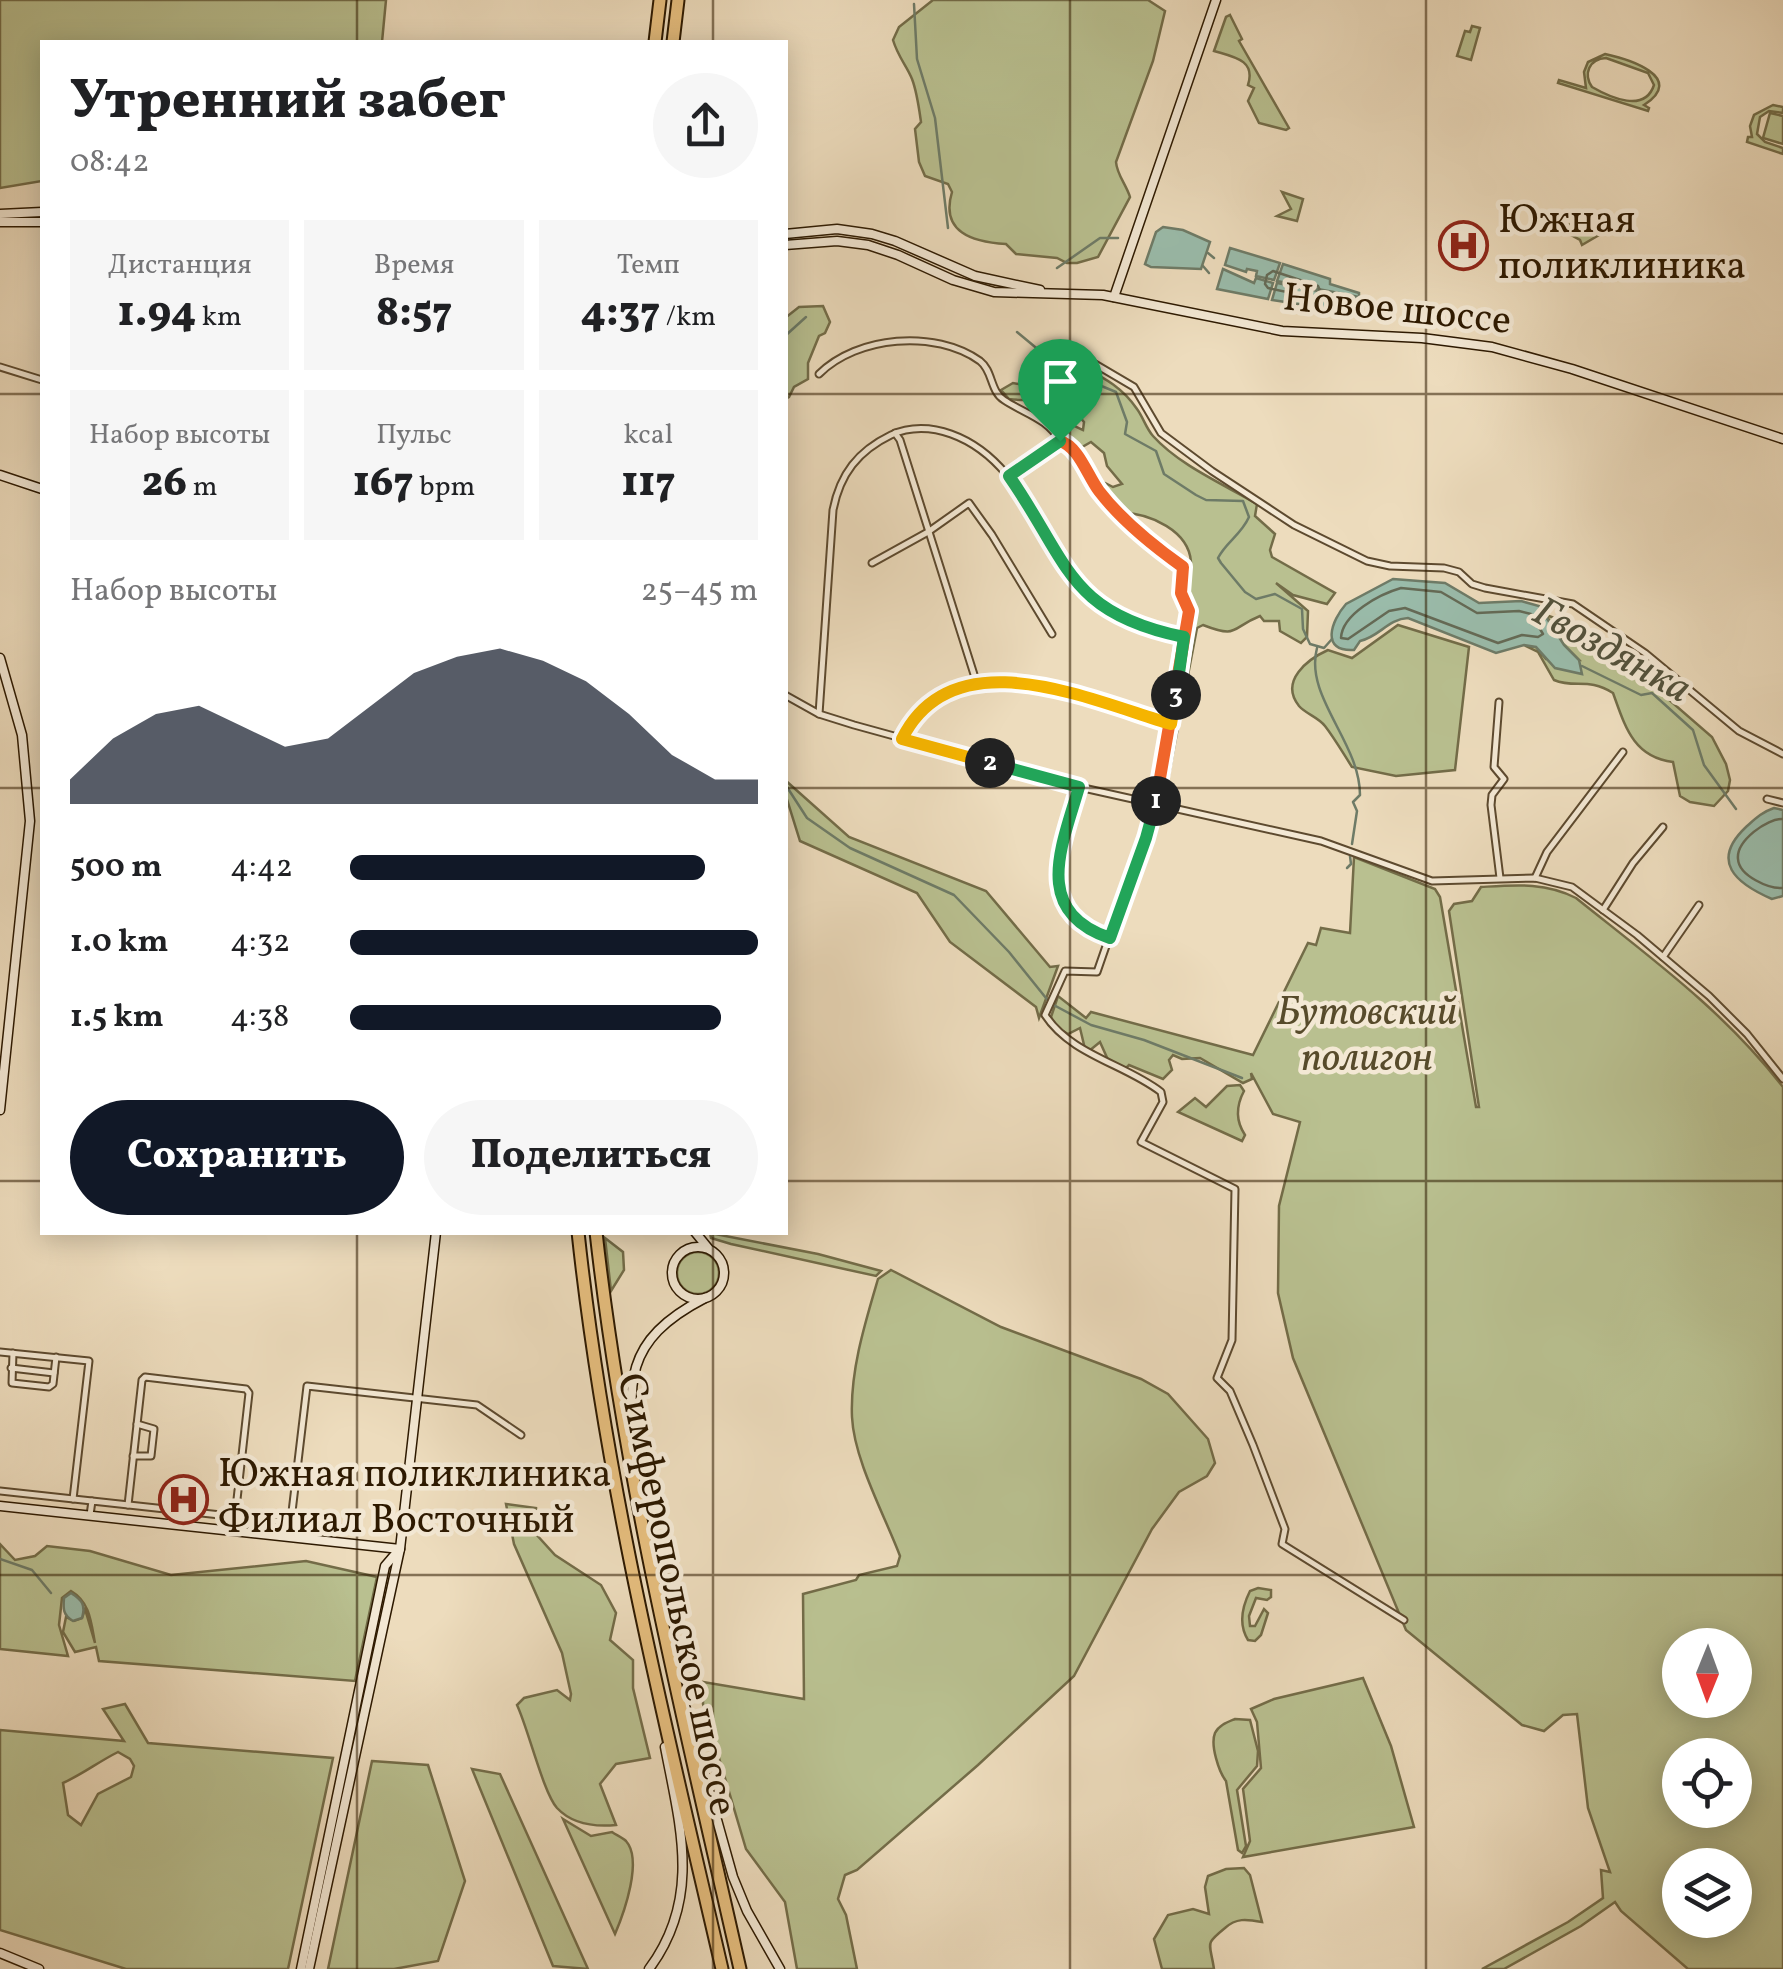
<!DOCTYPE html>
<html lang="ru">
<meta charset="utf-8">
<style>
:root{--surface:#fff;--page:#f6f6f6;--text:#202124;--muted:#757577;--accent:#111827}
body{margin:0;font-family:Vollkorn,serif;background:var(--page);color:var(--text);height:100vh;display:flex;flex-direction:column;font-size:38px;white-space:nowrap}
*{box-sizing:border-box;margin:0}
p{font-size:32px;color:var(--muted)}
.icon{flex:none;width:55px;height:55px;fill:none;stroke:currentColor;stroke-width:2;stroke-linecap:round;stroke-linejoin:round}
.map{position:relative;flex:1;overflow:hidden}
.drawer{position:absolute;left:40px;top:40px;width:748px;height:1195px;display:flex;flex-direction:column;background:var(--surface);border-radius:0px;box-shadow:0 5px 25px #0003}
.drawer>*{flex:none}
.needle{width:65px;rotate:181deg}
.buttons{position:absolute;left:1662px;top:1628px;display:grid;gap:20px}
.buttons a{display:grid;place-items:center;width:90px;height:90px;border-radius:50%;background:var(--surface);box-shadow:0 5px 25px #0003;font-size:50px}
.pin{position:absolute;display:grid;place-items:center;width:85px;height:85px;color:#fff;margin:-102px -42px;border-radius:50% 50% 50% 0;rotate:-45deg;box-shadow:0 0 10px #0007}
.pin .icon{rotate:45deg}
.km{position:absolute;width:50px;height:50px;margin:-25px;border-radius:50%;background:#222;color:#fff;font-size:28px;line-height:50px;text-align:center}
.round{display:grid;place-items:center;flex:none;width:105px;height:105px;border-radius:52px;background:var(--page)}
.headline{display:flex;align-items:center;justify-content:space-between;height:170px;padding:0 30px}
h1{font-size:55px;font-weight:800;line-height:75px}
.stats{display:grid;grid-template-columns:repeat(3,1fr);gap:15px;height:170px;padding:10px 30px}
.stats div{display:grid;align-content:center;border-radius:0px;background:var(--page);text-align:center}
.stats b{font-size:42px;font-weight:800}
.stats small{font-size:28px;font-weight:400}
.stats p{font-size:28px}
.chart{height:280px;padding:20px 30px}
.chart p{display:flex;justify-content:space-between}
.chart svg{width:100%;height:180px;margin-top:10px;fill:var(--accent);opacity:.7}
.button{display:flex;gap:20px;margin-top:auto;padding:20px 30px}
.button a{flex:1;height:115px;border-radius:60px;background:var(--accent);color:#fff;font-size:40px;font-weight:800;line-height:115px;text-align:center}
.button a+a{background:var(--page);color:var(--text)}
ul{padding:0 30px;list-style:none;font-size:32px}
li{display:grid;grid-template-columns:160px 120px 1fr;align-items:center;height:75px}
li i{height:25px;border-radius:12px;background:var(--accent)}
.map>svg:first-child{display:block}
.green{fill:#b9c090;stroke:#736c48;stroke-width:2.5;fill-rule:evenodd}
.water{fill:#9abcab;stroke:#6e7b67;stroke-width:2.5}
.lines{fill:none;stroke-linecap:round;stroke-linejoin:round}
.shore{stroke:#646a56;stroke-width:2.5}
.stream{stroke:#6e7b67;stroke-width:2.5}
.street-casing{stroke:#5d4a2f;stroke-width:9}
.secondary-casing{stroke:#2d1900;stroke-width:11}
.highway-casing{stroke:#2d1900;stroke-width:15}
.street{stroke:#f3e8d4;stroke-width:5}
.secondary{stroke:#f3e8d4;stroke-width:8}
.highway{stroke:#e6be7e;stroke-width:11}
.split-1-casing{stroke:#fff;stroke-width:20}
.split-2-casing{stroke:#fff;stroke-width:20}
.split-3-casing{stroke:#fff;stroke-width:20}
.split-4-casing{stroke:#fff;stroke-width:20}
.split-1{stroke:#f0652b;stroke-width:12}
.split-2{stroke:#22a559;stroke-width:12}
.split-3{stroke:#f5b400;stroke-width:12}
.split-4{stroke:#22a559;stroke-width:12}
.grid{fill:none;stroke:#2d1900;stroke-width:2.5;stroke-opacity:0.55}
.labels{text-anchor:middle;dominant-baseline:central;stroke-width:9;stroke-linejoin:round;paint-order:stroke}
.poi-label{font-size:40px;fill:#2d1900;stroke:#f3e8d4;text-anchor:start}
.street-label{font-size:40px;fill:#2d1900;stroke:#f3e8d4}
.park-label{font-size:40px;font-style:italic;fill:#574b2b;stroke:#f3e8d4}
.water-label{font-size:42px;font-style:italic;fill:#53523c;stroke:#f3e8d4}
</style>
<div class="map">
<svg width="1783" height="1969" viewBox="0 0 1783 1969">
<rect width="100%" height="100%" fill="#eddcbd"/>
<filter id="stains"><feTurbulence type="fractalNoise" baseFrequency=".002" numOctaves="4"/><feColorMatrix values="0 0 0 0 .2 0 0 0 0 .09 0 0 0 0 .02 0 0 0 .5 -.17"/></filter>
<radialGradient id="worn" r=".72"><stop offset=".6" stop-color="#630" stop-opacity="0"/><stop offset="1" stop-color="#630" stop-opacity=".3"/></radialGradient>
<g class="green">
<path d="M0 0H386L382 42H42V181L0 188Z"/>
<path d="M933 0H1148L1165 11 1153 61 1116 162C1117 175 1126 184 1130 197L1098 257 1077 263H1067L1057 258 1016 254 1006 244C972 242 940 232 952 192L948 184 925 176 919 162 915 129 921 122C919 108 917 92 912 79 907 66 898 57 893 40L899 27Z"/>
<path d="M1230 15 1242 39 1239 41 1289 128 1286 130 1259 123 1248 101 1254 88 1248 85C1256 60 1234 57 1214 51L1226 17Z"/>
<path d="M1472 26 1480 28 1471 60 1457 56 1465 31 1470 32Z"/>
<path d="M1605 54C1628 59 1687 77 1644 105L1649 108 1648 111 1558 83 1559 80 1586 88 1584 72 1588 62ZM1606 58 1648 73 1654 85C1645 113 1611 98 1592 87 1583 74 1589 59 1606 58Z"/>
<path d="M1773 105 1783 107V113L1769 111 1760 117 1757 134 1765 142 1783 148V154L1747 142 1748 137H1752L1750 126 1754 115Z"/>
<path d="M1770 113 1783 116V144L1763 138Z"/>
<path d="M1282 192 1303 199 1297 221 1277 216 1291 209Z"/>
<path d="M1579 217H1587L1590 226 1602 229 1604 232 1582 245 1580 240 1562 230 1566 224 1576 226Z"/>
<path d="M823 306 830 322 825 333 819 336 808 363V379L794 387 789 397 785 399V318L799 307Z"/>
<path d="M1076 363C1100 376 1121 385 1137 409 1143 417 1146 428 1153 436 1179 465 1223 484 1257 504L1255 516 1275 534 1270 550 1272 557 1335 593 1327 604 1293 595 1276 583 1308 611 1307 637 1301 643 1280 631 1279 621H1264L1260 616C1230 628 1239 639 1203 625L1197 628 1167 785 1162 790 1159 786 1189 611C1180 597 1181 576 1191 562 1189 531 1150 513 1122 513L1096 492 1105 483 1113 487 1122 484 1107 466 1104 453 1091 442 1075 451 1059 427 1046 420 1044 414C1057 414 1070 425 1083 430L1084 422C1056 387 1043 404 1009 399L1001 390 1013 383 1078 396 1084 387 1069 380 1063 367Z"/>
<path d="M1546 615 1572 624 1644 685 1659 691 1712 737 1726 764 1730 780 1728 791 1714 806 1690 802 1680 796 1673 762C1633 757 1625 726 1613 693 1588 677 1575 689 1554 680L1538 652 1524 645 1536 647 1546 659 1579 660 1564 645Z"/>
<path d="M1398 625 1469 647 1455 770 1396 776 1352 767C1343 753 1335 739 1325 726 1318 717 1306 714 1299 706 1279 681 1308 659 1328 650L1352 658Z"/>
<path d="M785 780 849 837 986 891 1050 967 1058 966 1039 1018 1036 1007 950 942 917 893 800 841 785 793Z"/>
<path d="M1354 857 1435 889 1440 897 1476 1107H1479L1449 911 1454 904 1472 901 1481 887C1515 885 1545 882 1576 898 1652 959 1723 1010 1783 1087V1969H1688L1621 1911 1615 1902 1581 1926 1504 1969H1482L1568 1922 1603 1898 1601 1870 1610 1872 1588 1808 1577 1714 1563 1715 1544 1731 1522 1725 1406 1630 1293 1358 1278 1293 1279 1206 1300 1122 1273 1114 1251 1073 1252 1079 1243 1083 1200 1058 1182 1059 1173 1055 1169 1060 1172 1070 1163 1079 1129 1065 1124 1070 1109 1062 1100 1042 1089 1051 1085 1049 1080 1028 1068 1034 1056 1027 1051 1017 1058 996 1086 1018 1091 1012 1253 1055 1308 943 1316 945 1321 928 1350 933ZM1680 1645H1735V1700H1680ZM1680 1755H1735V1810H1680ZM1680 1865H1735V1920H1680Z"/>
<path d="M1240 1085 1244 1091C1236 1106 1235 1120 1245 1135L1242 1141 1178 1112 1195 1098 1206 1107 1227 1086Z"/>
<path d="M710 1233 818 1254 881 1271 876 1276 731 1244 711 1238Z"/>
<path d="M605 1238 623 1252 624 1270 611 1291Z"/>
<circle cx="698" cy="1273" r="21"/>
<path d="M891 1270 1001 1327 1141 1379 1168 1394 1208 1439 1215 1463 1207 1476 1179 1492 1152 1529 1074 1676 978 1765 857 1870 845 1875 838 1899 846 1915 857 1969H797L785 1902 746 1849 703 1704V1682L804 1699 803 1594 856 1580 859 1575 897 1566 900 1556C885 1516 854 1460 852 1417 850 1371 865 1323 878 1279Z"/>
<path d="M506 1504 536 1508 535 1533 555 1555 601 1585 616 1613 610 1640 633 1660V1688L650 1758 616 1764 600 1784 616 1825C595 1827 573 1825 557 1808 543 1792 528 1728 517 1705L524 1698 557 1690 570 1700 571 1694 562 1653 514 1544Z"/>
<path d="M0 1544 15 1560 35 1556 47 1546 90 1551 171 1575 306 1561 377 1577 355 1681 99 1661 96 1647 75 1652 63 1632 66 1617 74 1621 82 1618 85 1609 95 1643C91 1622 90 1602 71 1591L62 1598 59 1625 68 1656 0 1649Z"/>
<path d="M1258 1588 1271 1590V1597L1267 1600 1256 1598 1249 1616 1250 1626H1255L1264 1609 1268 1613 1261 1635 1255 1641 1248 1640C1238 1624 1242 1607 1250 1591Z"/>
<path d="M1363 1678 1391 1746 1414 1827 1243 1857 1250 1841 1243 1789 1261 1768 1257 1722 1251 1709 1274 1699Z"/>
<path d="M125 1704 148 1743 333 1758 288 1969H126L0 1930V1730L124 1741 103 1709ZM118 1752 130 1759 134 1766 131 1777 98 1794 81 1825 68 1815 63 1783C83 1774 98 1762 118 1752Z"/>
<path d="M1235 1719 1250 1720 1258 1751 1257 1766 1237 1790 1246 1846 1242 1853 1238 1850 1226 1781C1219 1772 1210 1745 1215 1733 1219 1725 1228 1722 1235 1719Z"/>
<path d="M372 1761 428 1765 465 1881 438 1961 394 1969H328Z"/>
<path d="M472 1769 500 1774 588 1969 553 1966Z"/>
<path d="M563 1819 591 1836 612 1832C616 1835 622 1837 626 1841 643 1860 624 1913 615 1934Z"/>
<path d="M1244 1868 1250 1875 1262 1922C1246 1919 1236 1918 1225 1928 1204 1945 1210 1942 1214 1969H1162L1154 1939 1168 1915 1193 1909 1209 1914 1205 1887 1208 1876 1226 1869Z"/>
</g>
<g class="water">
<path d="M1163 227 1183 230 1210 242 1201 269 1151 267 1145 264 1156 232Z"/>
<path d="M1230 248 1280 263 1274 280 1256 276 1257 271 1247 269 1246 272 1225 265Z"/>
<path d="M1283 264 1330 279V284L1359 293V297L1277 281Z"/>
<path d="M1223 269 1254 283 1256 278 1273 283 1268 299 1217 289Z"/>
<path d="M1277 283 1359 299V304L1326 305 1325 308 1272 300Z"/>
<path d="M1393 579 1445 583 1479 603 1521 601 1539 606 1564 645 1579 660 1582 674 1555 668 1536 647 1524 645 1496 653 1408 618C1388 619 1379 637 1360 641L1354 650C1320 652 1331 621 1346 604Z"/>
<path d="M1774 808 1783 810V896L1772 899C1735 883 1710 861 1746 827 1755 819 1762 812 1774 808Z"/>
<path d="M71 1593C82 1600 86 1605 82 1618L73 1621C63 1615 63 1609 64 1598Z"/>
</g>
<g class="lines">
<g class="shore">
<path d="M1273 271 1318 286 1322 295 1315 298 1268 288 1265 284 1267 275Z"/>
<path d="M1401 588 1441 592 1477 613 1519 611 1531 614 1543 634 1538 637 1522 635 1498 643 1405 608 1389 611 1348 639 1341 638C1342 614 1380 594 1401 588Z"/>
<path d="M1783 819C1767 818 1736 841 1738 859 1739 876 1769 889 1783 888"/>
</g>
<g class="stream">
<path d="M914 4 917 59 935 118 948 228"/>
<path d="M1208 253 1214 258"/>
<path d="M1203 266 1209 273"/>
<path d="M1057 268 1100 238H1118"/>
<path d="M1017 332 1052 361V372H1044V376L1058 389 1083 386 1093 391 1099 385 1116 392 1127 422 1125 434 1156 451 1164 474 1196 495 1206 500 1243 501 1249 517C1241 535 1226 542 1218 558L1221 563 1245 592 1256 599 1275 594 1302 609 1303 629 1310 644 1324 648 1332 639"/>
<path d="M785 336 806 317"/>
<path d="M1317 648C1304 697 1360 742 1360 795L1353 802 1357 811 1352 844"/>
<path d="M1582 666 1641 695 1652 693 1693 730 1704 765 1736 809"/>
<path d="M785 784 807 818 850 848 954 895 1009 952 1050 1003 1091 1025 1144 1040 1242 1078"/>
<path d="M1347 868 1351 864 1350 856"/>
<path d="M0 1559 32 1570 51 1593"/>
</g>
<defs>
<g id="street">
<path d="M1083 357 1134 387 1161 433 1212 471 1294 525 1367 561 1390 566 1444 568 1459 572 1472 584 1485 588 1573 604 1645 653 1739 731 1783 754"/>
<path d="M0 367 42 380"/>
<path d="M819 374C857 336 935 329 980 361 993 371 990 391 1004 400 1025 414 1047 418 1060 441"/>
<path d="M895 433 900 440 977 684"/>
<path d="M1009 476 1060 441C1079 447 1087 475 1099 491 1122 521 1152 545 1183 567L1181 593 1189 611 1155 805 1097 972 1065 971 1045 1015C1071 1055 1125 1064 1161 1092L1163 1102 1141 1142 1235 1189 1232 1340 1217 1378 1230 1391 1253 1445 1285 1529 1282 1544 1404 1620"/>
<path d="M872 563 928 532 969 503 992 535 1052 634"/>
<path d="M785 695 819 714 854 725 1079 787 1321 841 1432 881 1535 878 1572 887 1637 935 1709 996 1747 1034 1783 1079"/>
<path d="M1499 702 1494 767 1504 779 1492 795 1491 805 1500 878"/>
<path d="M819 714 833 510C840 474 858 451 891 435 910 426 932 427 951 434 1007 454 1030 510 1059 558 1068 572 1079 589 1092 600 1119 621 1151 630 1184 637"/>
<path d="M902 738C954 637 1090 700 1171 724"/>
<path d="M1079 787C1062 847 1030 911 1110 938"/>
<path d="M1767 799 1783 803"/>
<path d="M1535 878 1547 852 1623 752"/>
<path d="M1603 910 1633 863 1663 827"/>
<path d="M1663 957 1699 905"/>
<path d="M0 1352 89 1361 73 1499"/>
<path d="M13 1353 12 1383 49 1387 53 1384 56 1357"/>
<path d="M11 1368 54 1373"/>
<path d="M133 1456H151L154 1429 137 1424"/>
<path d="M0 1491 92 1501"/>
<path d="M128 1505 142 1380 145 1377 246 1389 249 1393 235 1517"/>
<path d="M90 1515 92 1501 358 1530"/>
<path d="M289 1537 307 1386 477 1405 521 1435"/>
</g>
<g id="secondary">
<path d="M0 214 42 212"/>
<path d="M0 222H42"/>
<path d="M785 234 837 229 872 234 895 241 975 276 1040 290"/>
<path d="M785 245 837 241 868 245 898 255 953 280 994 292 1103 295 1282 331 1422 338 1492 347 1572 369 1783 439"/>
<path d="M1114 297 1216 0"/>
<path d="M0 475 42 489"/>
<path d="M0 658 22 735 30 821 0 1110"/>
<path d="M695 1232 708 1248"/>
<circle cx="698" cy="1273" r="26"/>
<path d="M638 1473C628 1388 618 1343 705 1298"/>
<path d="M0 1506 400 1549"/>
<path d="M684 1702 733 1877 747 1911 780 1969"/>
<path d="M0 1953 39 1969"/>
<path d="M301 1969 385 1566 397 1552"/>
<path d="M309 1969 400 1549 436 1232"/>
<path d="M649 1969C702 1898 680 1826 665 1747"/>
</g>
<g id="highway">
<path d="M655 42 660 0"/>
<path d="M673 42 678 0"/>
<path d="M578 1232C605 1484 665 1723 722 1969"/>
<path d="M596 1232C624 1482 685 1725 740 1969"/>
</g>
</defs>
<use href="#street" class="street-casing"/>
<use href="#secondary" class="secondary-casing"/>
<use href="#highway" class="highway-casing"/>
<use href="#street" class="street"/>
<use href="#secondary" class="secondary"/>
<use href="#highway" class="highway"/>
</g>
<g class="lines">
<defs>
<path id="split-1" d="M1060 441C1079 447 1087 475 1099 491 1122 521 1152 545 1183 567L1181 593 1189 611 1156 801"/>
<path id="split-2" d="M990 763 1079 787C1062 846 1031 911 1110 938L1146 838 1156 801"/>
<path id="split-3" d="M990 763 902 739C953 636 1090 700 1171 724L1176 695"/>
<path id="split-4" d="M1060 441 1009 476C1069 562 1067 613 1184 637L1176 695"/>
</defs>
<use href="#split-1" class="split-1-casing"/>
<use href="#split-2" class="split-2-casing"/>
<use href="#split-3" class="split-3-casing"/>
<use href="#split-4" class="split-4-casing"/>
<use href="#split-1" class="split-1"/>
<use href="#split-2" class="split-2"/>
<use href="#split-3" class="split-3"/>
<use href="#split-4" class="split-4"/>
</g>
<path class="grid" d="M357 0V42M713 0V42M1070 0V1969M1426 0V1969M0 394H42M785 394H1783M0 788H42M785 788H1783M0 1181H42M785 1181H1783M357 1232V1969M713 1232V1969M0 1575H1783"/>
<defs>
<symbol id="hospital-ring" viewBox="-11 -11 22 22"><circle r="9.5" fill="#f3e8d4" stroke="#8f2418" stroke-width="1.5"/><path d="M-5-5h3v3.5h4V-5h3V5h-3V1.5h-4V5h-3Z" fill="#8f2418"/></symbol>
</defs>
<g fill-rule="evenodd">
<use href="#hospital-ring" x="1436" y="218" width="55" height="55"/>
<use href="#hospital-ring" x="156" y="1472" width="55" height="55"/>
</g>
<g class="labels">
<g class="poi-label">
<text x="1498" y="222">Южная<tspan x="1498" dy="46">поликлиника</tspan></text>
<text x="218" y="1476">Южная поликлиника<tspan x="218" dy="46">Филиал Восточный</tspan></text>
</g>
<g class="street-label">
<text transform="translate(1397 311) rotate(6)">Новое шоссе</text>
<text transform="translate(675 1595) rotate(78)">Симферопольское шоссе</text>
</g>
<g class="park-label">
<text x="1367" y="1014">Бутовский<tspan x="1367" dy="46">полигон</tspan></text>
</g>
<g class="water-label">
<text transform="translate(1611 652) rotate(29)">Гвоздянка</text>
</g>
</g>
<rect width="100%" height="100%" filter="url(#stains)"/>
<rect width="100%" height="100%" fill="url(#worn)"/>
</svg>
<div class="buttons">
<a><svg class="needle" viewBox="-14 -14 28 28"><path d="M0-13l5 13h-10z" fill="#e53935"/><path d="M0 13l5-13h-10z" fill="#757577"/></svg></a>
<a><svg class="icon" aria-label="locate" viewBox="0 0 24 24"><circle cx="12" cy="12" r="6"/><path d="M12 2v4M12 18v4M2 12h4M18 12h4"/></svg></a>
<a><svg class="icon" aria-label="layers" viewBox="0 0 24 24"><path d="M12 4l9 5-9 5-9-5zM3 14l9 5 9-5"/></svg></a>
</div>
<div class="pin" style="left:1060px;top:441px;background:#1e9e55"><svg class="icon" aria-label="arrive" viewBox="0 0 24 24"><path d="M6 21V4h12l-3 4 3 4H6"/></svg></div>
<b class="km" style="left:1156px;top:801px">1</b>
<b class="km" style="left:990px;top:763px">2</b>
<b class="km" style="left:1176px;top:695px">3</b>
<section class="drawer">
<div class="headline"><div><h1>Утренний забег</h1><p>08:42</p></div><a class="round"><svg class="icon" aria-label="share" viewBox="0 0 24 24"><path d="M12 15V3M7 8l5-5 5 5M5 13v7h14v-7"/></svg></a></div>
<div class="stats">
<div><p>Дистанция</p><b>1.94<small> km</small></b></div>
<div><p>Время</p><b>8:57</b></div>
<div><p>Темп</p><b>4:37<small> /km</small></b></div>
</div>
<div class="stats">
<div><p>Набор высоты</p><b>26<small> m</small></b></div>
<div><p>Пульс</p><b>167<small> bpm</small></b></div>
<div><p>kcal</p><b>117</b></div>
</div>
<div class="chart"><p><span>Набор высоты</span>25–45 m</p>
<svg viewBox="0 0 160 44" preserveAspectRatio="none"><path d="M0 44V38L10 28L20 22L30 20L40 25L50 30L60 28L70 20L80 12L90 8L100 6L110 9L120 14L130 22L140 32L150 38L160 38V44z"/></svg>
</div>
<ul>
<li><b>500 m</b>4:42<i style="width:87%"></i></li>
<li><b>1.0 km</b>4:32<i style="width:100%"></i></li>
<li><b>1.5 km</b>4:38<i style="width:91%"></i></li>
</ul>
<div class="button"><a>Сохранить</a><a>Поделиться</a></div>
</section>
</div>
